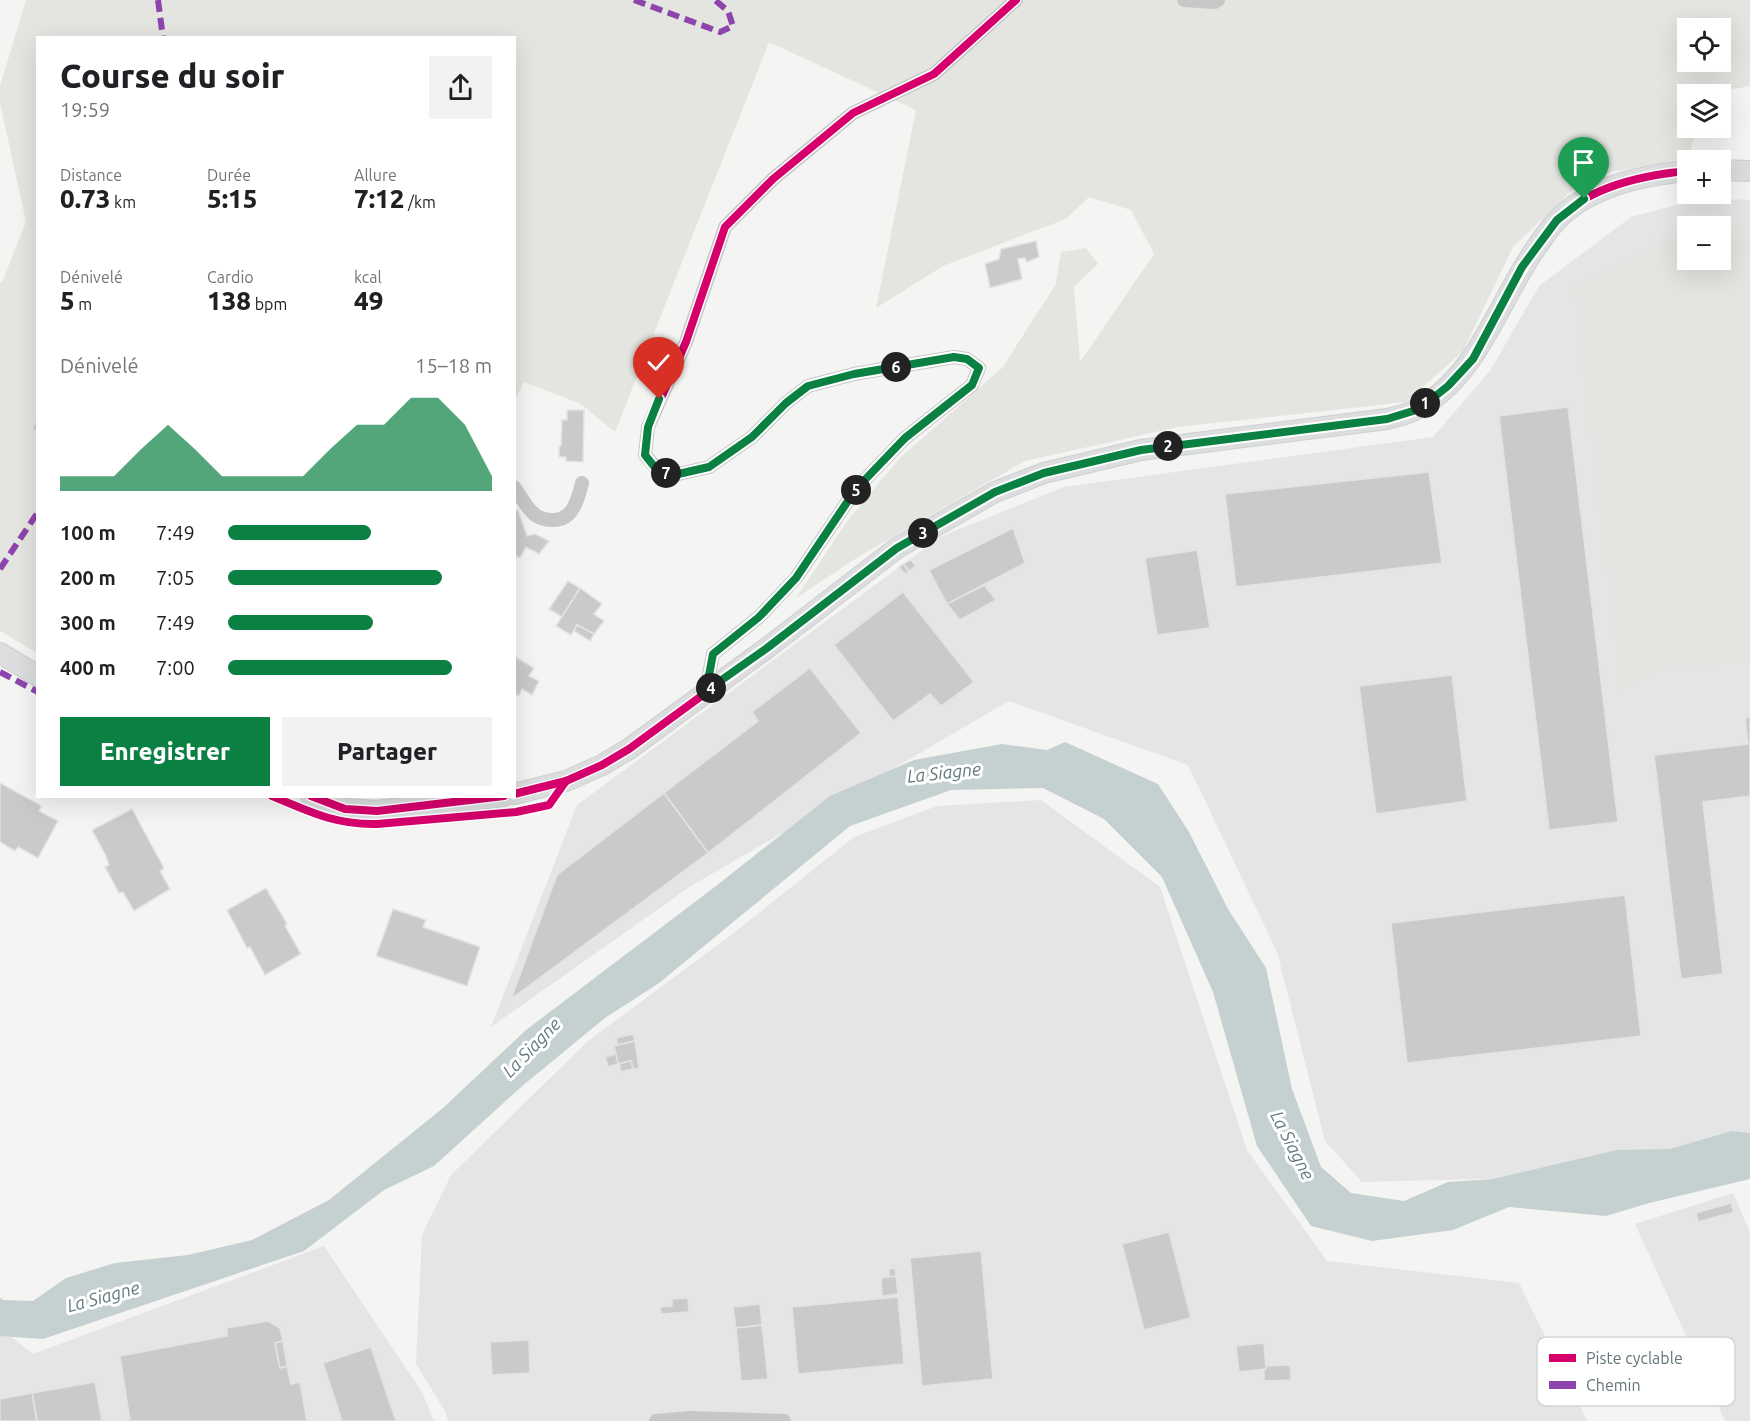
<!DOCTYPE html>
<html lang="fr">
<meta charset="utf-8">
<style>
:root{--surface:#fff;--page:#f2f2f2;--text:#202124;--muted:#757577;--accent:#0b8043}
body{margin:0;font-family:Ubuntu,sans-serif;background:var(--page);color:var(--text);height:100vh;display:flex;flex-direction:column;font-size:22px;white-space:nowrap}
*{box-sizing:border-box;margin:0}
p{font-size:20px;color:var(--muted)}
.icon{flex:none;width:33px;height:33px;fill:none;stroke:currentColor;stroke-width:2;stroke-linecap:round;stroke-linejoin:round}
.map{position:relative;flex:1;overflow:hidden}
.side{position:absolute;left:36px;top:36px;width:480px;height:762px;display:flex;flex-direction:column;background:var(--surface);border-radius:0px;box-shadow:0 6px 24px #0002}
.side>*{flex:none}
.buttons{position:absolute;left:1677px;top:18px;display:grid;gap:12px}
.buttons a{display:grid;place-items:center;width:54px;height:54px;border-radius:0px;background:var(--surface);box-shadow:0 6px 24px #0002;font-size:30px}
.pin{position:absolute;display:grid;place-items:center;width:51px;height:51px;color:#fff;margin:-62px -26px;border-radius:50% 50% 50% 0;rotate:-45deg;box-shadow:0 0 6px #0007}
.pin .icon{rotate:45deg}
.km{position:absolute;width:30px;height:30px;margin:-15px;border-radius:50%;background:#222;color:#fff;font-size:16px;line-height:30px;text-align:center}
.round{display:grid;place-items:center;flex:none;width:63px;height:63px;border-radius:0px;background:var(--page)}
.headline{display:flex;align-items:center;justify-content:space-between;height:102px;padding:0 24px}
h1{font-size:33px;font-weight:800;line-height:45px}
.figures{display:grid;grid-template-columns:repeat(3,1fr);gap:9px;height:102px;padding:6px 24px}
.figures div{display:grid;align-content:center}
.figures b{font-size:26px;font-weight:800}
.figures small{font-size:16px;font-weight:400}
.figures p{font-size:16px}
.chart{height:168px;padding:12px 24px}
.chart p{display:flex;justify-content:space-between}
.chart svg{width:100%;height:108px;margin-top:6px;fill:var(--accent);opacity:.7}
.primary-button{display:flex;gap:12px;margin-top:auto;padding:12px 24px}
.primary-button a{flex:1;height:69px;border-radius:0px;background:var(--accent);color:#fff;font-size:24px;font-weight:800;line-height:69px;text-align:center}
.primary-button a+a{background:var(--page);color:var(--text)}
ul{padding:0 24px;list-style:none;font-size:20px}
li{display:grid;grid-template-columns:96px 72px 1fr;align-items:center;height:45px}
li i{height:15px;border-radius:8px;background:var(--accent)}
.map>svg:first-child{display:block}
.built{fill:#e4e5e4;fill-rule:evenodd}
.green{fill:#e4e5e0;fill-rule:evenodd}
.water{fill:#c5d0d0}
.building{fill:#c9cbcb;stroke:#e3e3e2;stroke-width:1.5}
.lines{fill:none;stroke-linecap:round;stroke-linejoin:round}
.secondary-casing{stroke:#ced0d0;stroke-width:22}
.street{stroke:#c6c8c8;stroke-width:14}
.secondary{stroke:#dcddde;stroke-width:20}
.quiet{stroke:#8e44ad;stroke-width:6;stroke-dasharray:12 6;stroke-linecap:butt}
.cycleway-casing{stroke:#fff;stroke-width:11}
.cycleway{stroke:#d6006c;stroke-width:8}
.route-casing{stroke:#fff;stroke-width:12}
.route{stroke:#0b8043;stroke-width:8}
.labels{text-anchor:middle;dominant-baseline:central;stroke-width:6;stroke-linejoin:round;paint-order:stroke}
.water-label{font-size:18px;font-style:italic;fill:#637b7c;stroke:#fff}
.key{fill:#fff;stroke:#d0d6d7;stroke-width:1.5}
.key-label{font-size:16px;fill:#63757a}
</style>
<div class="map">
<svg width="1750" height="1421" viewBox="0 0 1750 1421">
<rect width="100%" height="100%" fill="#f4f4f3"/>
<g class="built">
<path d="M1702 198 1750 200V1167L1747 1172 1362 1182 1325 1141 1277 952 1188 765 1009 701 691 886 491 1027 577 805 940 537 1064 487 1433 437 1490 371 1539 286 1631 217ZM1688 226H1720V260H1688Z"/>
<path d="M1041 800 1160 887 1247 1150 1327 1261 1519 1283 1587 1421H448L445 1411 416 1364 422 1235 451 1175 588 1041 734 933 854 837 937 806Z"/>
<path d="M1733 1193 1750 1232V1421H1725L1635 1224Z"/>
<path d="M324 1246 422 1392 434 1421H0V1328L33 1354Z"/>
</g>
<g class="green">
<path d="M26 0H1750V86L1707 94H1688V128H1697L1688 159 1587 176 1513 247 1463 351 1406 402 1178 427 1025 461 858 557 796 598 848 520 901 457 1002 368 1056 284 1061 252 1086 248 1098 264 1074 287 1080 362 1154 254 1131 210 1089 197 1066 219 943 266 876 308 916 110 769 42 615 432 581 404 524 382 515 401 514 38H38L37 653 0 631V283L3 280 26 222 0 103V86ZM1688 28H1720V62H1688Z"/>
<path d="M1750 223V661L1655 669 1622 689 1574 286 1687 229 1688 260H1720V226H1709Z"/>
</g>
<path class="water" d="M1065 742 1158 784 1189 832 1228 909 1266 968 1292 1089 1321 1167 1351 1193 1404 1201 1448 1182 1493 1179 1617 1150 1670 1149 1732 1131 1750 1133V1179L1649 1203 1606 1216 1509 1207 1453 1230 1372 1241 1311 1226 1257 1146 1213 992 1162 877 1104 819 1043 788 951 790 850 826 659 983 605 1018 521 1087 434 1166 384 1190 304 1251 43 1339 0 1336V1298L3 1300 33 1301 66 1278 115 1263 188 1255 252 1240 329 1200 443 1108 526 1030 716 886 830 796 914 760 1002 744 1047 750Z"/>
<g class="building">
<path d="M1036 241 1039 257 1027 262 1025 258 1018 259 1022 279 990 288 985 264 999 259 1001 249Z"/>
<path d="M1568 407 1618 822 1549 830 1499 416Z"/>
<path d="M567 410H584L583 462 566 461V457H559V446H561L562 420H567Z"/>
<path d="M38 418V432L32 429Z"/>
<path d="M1429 472 1442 563 1236 587 1225 494Z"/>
<path d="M518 510 527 536 535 534 549 541 539 554 526 547 520 558 514 555V511Z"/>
<path d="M1013 528 1025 563 947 604 929 570Z"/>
<path d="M1197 550 1210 628 1157 635 1145 558Z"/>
<path d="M911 560 916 566 909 571 903 564Z"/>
<path d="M903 564 909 571 905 574 899 567Z"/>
<path d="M568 581 580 588 562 617 549 609Z"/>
<path d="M984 585 996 600 960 620 947 604Z"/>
<path d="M580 588 602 604 594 614 604 621 594 634 577 625 571 635 556 626Z"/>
<path d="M903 592 974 682 941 706 930 694 893 721 834 645Z"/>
<path d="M577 625 594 634 590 641 574 631Z"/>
<path d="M514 656 534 668 529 676 539 681 532 695 522 689 519 696 514 693Z"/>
<path d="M810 668 861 733 708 853 664 793 758 721 752 712Z"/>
<path d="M1452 675 1467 801 1376 814 1359 686Z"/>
<path d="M1750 717V796L1703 802 1723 974 1681 979 1654 755 1748 744 1745 718Z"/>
<path d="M0 783 42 806 39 811 58 821 38 858 18 847 15 851 0 842Z"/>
<path d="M664 793 708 853 511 999 557 875Z"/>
<path d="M132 809 164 868 160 871 170 889 134 911 123 892 119 893 105 867 109 865 106 856 92 830Z"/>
<path d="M266 888 287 924 285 926 301 954 265 975 250 947 247 948 227 910Z"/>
<path d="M1625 895 1641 1036 1407 1063 1391 923Z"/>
<path d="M393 909 426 920 423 927 480 947 467 986 376 956Z"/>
<path d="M633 1034 635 1041 618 1045 616 1038Z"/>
<path d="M635 1041 639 1068 633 1069 631 1061 618 1064 614 1046Z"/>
<path d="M616 1054 618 1064 608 1067 605 1057Z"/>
<path d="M631 1061 633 1069 621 1072 619 1064Z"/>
<path d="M1731 1203 1734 1212 1698 1222 1696 1213Z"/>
<path d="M1169 1232 1191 1318 1144 1330 1122 1244Z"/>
<path d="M981 1251 993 1379 922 1386 910 1258Z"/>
<path d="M895 1268 896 1276 889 1277V1269Z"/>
<path d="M896 1276 898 1294 882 1296 881 1278Z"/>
<path d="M898 1297 904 1364 798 1374 792 1307Z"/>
<path d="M688 1298 689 1312 661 1314 660 1307 672 1306V1299Z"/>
<path d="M760 1304 762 1325 736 1328 733 1307Z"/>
<path d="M268 1321 280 1328 283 1341 275 1343 280 1368 287 1366 291 1384 300 1382 307 1421H130L120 1356 227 1336V1328Z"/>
<path d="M762 1325 768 1379 741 1381 736 1328Z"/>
<path d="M529 1340 530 1373 492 1375 490 1342Z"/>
<path d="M283 1341 287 1366 280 1368 275 1343Z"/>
<path d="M1264 1343 1266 1369 1239 1372 1236 1346Z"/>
<path d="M371 1347 396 1421H342L323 1363Z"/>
<path d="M1290 1365 1291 1380 1264 1381V1370L1266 1369V1366Z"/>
<path d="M95 1382 102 1421H37L32 1393Z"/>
<path d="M32 1393 37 1421H0V1399Z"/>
</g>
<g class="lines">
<defs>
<g id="secondary">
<path d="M1720 170 1750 171"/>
<path d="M0 653 38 676"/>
<path d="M514 794 566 781 602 765 629 749 767 648 897 548 995 492 1044 473 1141 450 1387 419C1396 417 1405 415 1413 411 1478 380 1498 300 1538 245 1544 237 1550 227 1557 220 1590 186 1643 175 1688 171"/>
<path d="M311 796 345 809 377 811 504 796"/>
</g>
</defs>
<use href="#secondary" class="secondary-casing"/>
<g class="street">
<path d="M1184 0 1215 2 1218 0"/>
<path d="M514 487C520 495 526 507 534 514 539 518 546 520 552 520 573 521 578 499 582 483"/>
<path d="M706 691 713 654 759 617 796 578 856 489 905 438 972 385 979 368 967 359 954 357 854 374 808 386 786 403 752 437 709 467 674 475 657 469 645 455 648 427 686 342 725 227 773 179 853 113 934 74 1016 0"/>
<path d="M656 1421 691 1418 784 1421"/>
</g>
<use href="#secondary" class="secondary"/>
<g class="quiet">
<path d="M158 0 163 38"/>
<path d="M634 0 720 32 733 26 728 11 715 0"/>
<path d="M0 569 38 512"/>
<path d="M0 672 38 692"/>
</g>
<defs>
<g id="cycleway">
<path d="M706 691 713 654 759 617 796 578 856 489 905 438 972 385 979 368 967 359 954 357 854 374 808 386 786 403 752 437 709 467 674 475 657 469 645 455 648 427 686 342 725 227 773 179 853 113 934 74 1016 0"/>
<path d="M514 794 566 781 602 765 629 749 767 648 897 548 995 492 1044 473 1141 450 1387 419C1396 417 1405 415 1413 411 1478 380 1498 300 1538 245 1544 237 1550 227 1557 220 1590 186 1643 175 1688 171"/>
<path d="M272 796C310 812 336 825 377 824L516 812 549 805 566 781"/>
<path d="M311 796 345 809 377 811 504 796"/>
</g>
</defs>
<use href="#cycleway" class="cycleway-casing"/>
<use href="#cycleway" class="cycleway"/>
</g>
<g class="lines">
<defs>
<path id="route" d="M659 399 648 427 645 455 657 470 674 475 709 467 752 437 786 403 808 386 854 374 954 357 967 359 979 368 972 385 905 438 856 489 796 578 759 617 713 654 706 691 767 648 897 548 995 492 1044 473 1141 450 1387 419 1413 411 1428 402 1448 386 1473 359 1522 267 1557 220 1584 199"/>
</defs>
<use href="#route" class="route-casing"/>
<use href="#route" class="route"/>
</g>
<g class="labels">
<g class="water-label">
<text transform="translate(944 772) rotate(-6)">La Siagne</text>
<text transform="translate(531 1047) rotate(-46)">La Siagne</text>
<text transform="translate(1293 1145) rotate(63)">La Siagne</text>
<text transform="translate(103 1296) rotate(-15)">La Siagne</text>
</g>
</g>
<rect x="1537" y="1337" width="198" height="69" rx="9" class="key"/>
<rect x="1549" y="1354" width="27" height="8" fill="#d6006c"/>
<rect x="1549" y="1381" width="27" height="8" fill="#8e44ad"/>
<g class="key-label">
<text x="1586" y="1364">Piste cyclable</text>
<text x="1586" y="1391">Chemin</text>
</g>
</svg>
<div class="buttons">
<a><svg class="icon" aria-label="locate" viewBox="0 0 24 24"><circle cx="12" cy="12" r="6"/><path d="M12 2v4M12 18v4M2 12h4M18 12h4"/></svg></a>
<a><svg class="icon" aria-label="layers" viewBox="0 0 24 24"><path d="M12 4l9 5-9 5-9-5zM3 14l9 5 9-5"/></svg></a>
<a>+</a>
<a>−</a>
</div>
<div class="pin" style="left:1584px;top:199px;background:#1e9e55"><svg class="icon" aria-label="arrive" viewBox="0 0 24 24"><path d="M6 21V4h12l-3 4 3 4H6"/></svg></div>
<div class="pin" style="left:659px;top:399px;background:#d93025"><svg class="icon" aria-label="check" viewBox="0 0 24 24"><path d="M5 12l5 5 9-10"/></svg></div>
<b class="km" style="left:1425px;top:403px">1</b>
<b class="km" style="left:1168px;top:446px">2</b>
<b class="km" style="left:923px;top:533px">3</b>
<b class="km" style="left:711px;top:688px">4</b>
<b class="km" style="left:856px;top:490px">5</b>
<b class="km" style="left:896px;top:367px">6</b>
<b class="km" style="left:666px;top:473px">7</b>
<section class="side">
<div class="headline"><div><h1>Course du soir</h1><p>19:59</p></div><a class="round"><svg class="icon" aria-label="share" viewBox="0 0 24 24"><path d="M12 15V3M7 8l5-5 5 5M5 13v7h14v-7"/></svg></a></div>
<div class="figures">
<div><p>Distance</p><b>0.73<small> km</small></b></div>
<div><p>Durée</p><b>5:15</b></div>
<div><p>Allure</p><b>7:12<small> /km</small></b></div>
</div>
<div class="figures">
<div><p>Dénivelé</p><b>5<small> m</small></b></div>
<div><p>Cardio</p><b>138<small> bpm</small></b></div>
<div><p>kcal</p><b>49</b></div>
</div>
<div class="chart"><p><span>Dénivelé</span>15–18 m</p>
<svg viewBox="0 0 160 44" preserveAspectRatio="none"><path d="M0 44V38L10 38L20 38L30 27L40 17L50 27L60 38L70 38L80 38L90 38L100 27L110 17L120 17L130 6L140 6L150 17L160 38V44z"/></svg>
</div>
<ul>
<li><b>100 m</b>7:49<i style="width:54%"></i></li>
<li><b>200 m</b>7:05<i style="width:81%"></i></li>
<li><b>300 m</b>7:49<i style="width:55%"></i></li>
<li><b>400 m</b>7:00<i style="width:85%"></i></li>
</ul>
<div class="primary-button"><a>Enregistrer</a><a>Partager</a></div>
</section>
</div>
